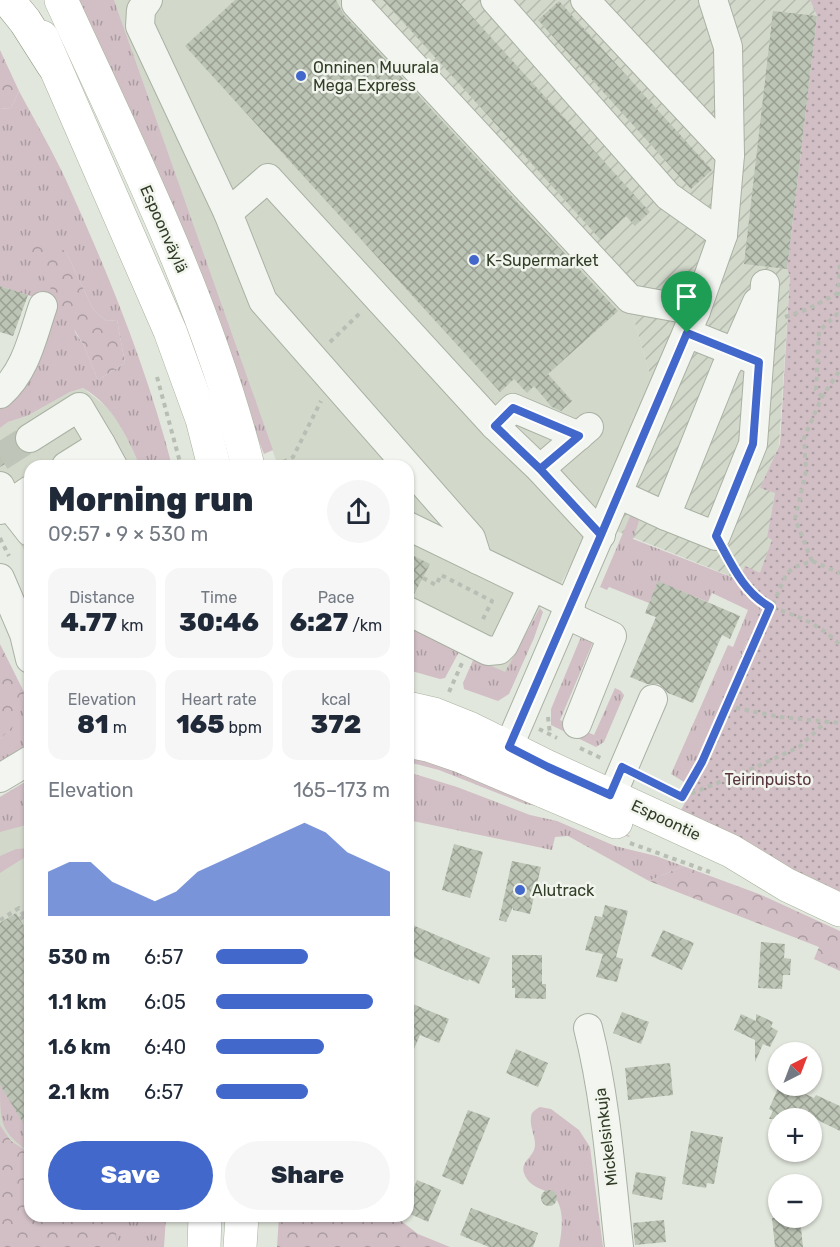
<!DOCTYPE html>
<meta charset="utf-8">
<style>
:root{--surface:#fff;--page:#f6f6f7;--text:#1f2937;--muted:#747a83;--accent:#4368cb}
body{margin:0;font-family:Rubik,sans-serif;background:var(--page);color:var(--text);height:100vh;display:flex;flex-direction:column;font-size:22px;white-space:nowrap}
*{box-sizing:border-box;margin:0}
p{font-size:20px;color:var(--muted)}
.icon{flex:none;width:33px;height:33px;fill:none;stroke:currentColor;stroke-width:2;stroke-linecap:round;stroke-linejoin:round}
.map{position:relative;flex:1;overflow:hidden}
.drawer{position:absolute;left:24px;top:460px;width:390px;height:762px;display:flex;flex-direction:column;background:var(--surface);border-radius:18px;box-shadow:0 2px 4px #0004}
.drawer>*{flex:none}
.needle{width:39px;rotate:42deg}
.buttons{position:absolute;left:768px;top:1042px;display:grid;gap:12px}
.buttons a{display:grid;place-items:center;width:54px;height:54px;border-radius:50%;background:var(--surface);box-shadow:0 2px 4px #0004;font-size:30px}
.pin{position:absolute;display:grid;place-items:center;width:51px;height:51px;color:#fff;margin:-62px -26px;border-radius:50% 50% 50% 0;rotate:-45deg;box-shadow:0 0 6px #0007}
.pin .icon{rotate:45deg}
.round{display:grid;place-items:center;flex:none;width:63px;height:63px;border-radius:32px;background:var(--page)}
.overview{display:flex;align-items:center;justify-content:space-between;height:102px;padding:0 24px}
h1{font-size:33px;font-weight:800;line-height:45px}
.figures{display:grid;grid-template-columns:repeat(3,1fr);gap:9px;height:102px;padding:6px 24px}
.figures div{display:grid;align-content:center;border-radius:15px;background:var(--page);text-align:center}
.figures b{font-size:26px;font-weight:800}
.figures small{font-size:16px;font-weight:400}
.figures p{font-size:16px}
.chart{height:168px;padding:12px 24px}
.chart p{display:flex;justify-content:space-between}
.chart svg{width:100%;height:108px;margin-top:6px;fill:var(--accent);opacity:.7}
.cta{display:flex;gap:12px;margin-top:auto;padding:12px 24px}
.cta a{flex:1;height:69px;border-radius:36px;background:var(--accent);color:#fff;font-size:24px;font-weight:800;line-height:69px;text-align:center}
.cta a+a{background:var(--page);color:var(--text)}
ul{padding:0 24px;list-style:none;font-size:20px}
li{display:grid;grid-template-columns:96px 72px 1fr;align-items:center;height:45px}
li i{height:15px;border-radius:8px;background:var(--accent)}
.map>svg:first-child{display:block}
.built{fill:#d2d9cb}
.industrial{fill:url(#industrial-furrows)}
.grass{fill:url(#grass-tufts);fill-rule:evenodd}
.forest{fill:url(#forest-crowns)}
.park{fill:url(#park-dots)}
.building{fill:url(#building-cross-hatch)}
.lines{fill:none;stroke-linecap:round;stroke-linejoin:round}
.minor-tunnel{stroke:#bfc5b9;stroke-width:28;stroke-dasharray:28 14;stroke-linecap:butt}
.minor-casing{stroke:#aab1a3;stroke-width:30}
.major-casing{stroke:#a8b29d;stroke-width:34}
.highway-casing{stroke:#919d85;stroke-width:34}
.path{stroke:#b8beb4;stroke-width:4;stroke-dasharray:4.5 4.5;stroke-linecap:butt}
.minor{stroke:#f2f5f0;stroke-width:28}
.major{stroke:#fff;stroke-width:33}
.highway{stroke:#fff;stroke-width:33}
.route-casing{stroke:#fff;stroke-width:12}
.route{stroke:#4368cb;stroke-width:8}
.poi-dot{fill:#4368cb;stroke:#f1f5ed;stroke-width:2}
.labels{text-anchor:middle;dominant-baseline:central;stroke-width:5;stroke-linejoin:round;paint-order:stroke}
.poi-label{font-size:16px;fill:#323d27;stroke:#f1f5ed;text-anchor:start}
.street-label{font-size:16px;fill:#323d27;stroke:#f1f5ed}
.park-label{font-size:16px;fill:#593540;stroke:#f1f5ed}
</style>
<div class="map">
<svg width="840" height="1247" viewBox="0 0 840 1247">
<defs>
<pattern id="industrial-furrows" width="10" height="10" patternUnits="userSpaceOnUse" patternTransform="scale(1.5)"><rect width="10" height="10" fill="#d2d9cb"/><path d="M-1 1l2-2M0 10L10 0M9 11l2-2" fill="none" stroke="#b5bbae"/></pattern>
<pattern id="grass-tufts" width="24" height="20" patternUnits="userSpaceOnUse" patternTransform="scale(1.5)"><rect width="24" height="20" fill="#d1bfc5"/><path d="M3 7l-1-3M5 7V3M7 7l1-3M15 17l-1-3M17 17v-4M19 17l1-3" fill="none" stroke="#aa9ca0"/></pattern>
<pattern id="forest-crowns" width="20" height="18" patternUnits="userSpaceOnUse" patternTransform="scale(1.5)"><rect width="20" height="18" fill="#d1bfc5"/><path d="M2 6a3 3 0 1 1 6 0M12 15a3 3 0 1 1 6 0" fill="none" stroke="#aa9ca0"/></pattern>
<pattern id="park-dots" width="8" height="8" patternUnits="userSpaceOnUse" patternTransform="scale(1.5)"><rect width="8" height="8" fill="#d1bfc5"/><path d="M2 2h.1M6 6h.1" fill="none" stroke="#aa9ca0" stroke-width="1.8" stroke-linecap="round"/></pattern>
<pattern id="building-cross-hatch" width="8" height="8" patternUnits="userSpaceOnUse" patternTransform="scale(1.5)"><rect width="8" height="8" fill="#bcc4b5"/><path d="M0 0l8 8M0 8l8-8" fill="none" stroke="#99a093"/></pattern>
</defs>
<rect width="100%" height="100%" fill="#e2e7dd"/>
<g class="built">
<path d="M114 0H360L349 10 633 316 651 378 594 522 559 587 540 608 505 673 408 623V466H278Z"/>
<path d="M83 388 109 409 122 427 140 466H30V560L0 511V428L8 422 27 416 70 392Z"/>
<path d="M30 779V1153L11 1141 0 1125V797Z"/>
</g>
<path class="industrial" d="M360 0H810L817 16 787 269 790 276 779 445 761 488 775 493 767 537 772 540 760 573 740 580 594 522 651 378 633 316 349 10Z"/>
<g class="grass">
<path d="M77 0H114L273 450 264 454Z"/>
<path d="M19 91C35 121 52 150 66 180 108 273 147 368 172 466H140C126 435 114 406 83 388L70 392 27 416 8 422 0 428V399L49 302 0 286V109L11 108ZM66 252 93 309 106 321 117 320 125 363 98 380 84 346 75 332Z"/>
<path d="M631 514 637 516 639 521 633 539 739 580 745 566 760 573 772 540 840 534 747 641 706 743 688 782 683 786 684 782 671 774 728 645 733 647 748 610 712 593 708 602 658 582 649 603 609 587 607 590 600 587Z"/>
<path d="M540 608 543 612 534 638 509 694 498 701 464 689 463 683 474 658 505 672Z"/>
<path d="M408 623 460 650 445 678 440 679 408 670Z"/>
<path d="M583 632 596 635 560 720 594 735 615 688 621 691 624 695 604 742 596 747 551 725V709Z"/>
<path d="M24 692 30 703V747L0 767V739L17 721Z"/>
<path d="M408 752 448 763 630 836 629 837 550 808 525 804 439 770 408 762Z"/>
<path d="M408 772 457 787 530 815 557 821 615 846 656 856 683 866 649 881 568 836 555 837 552 850 408 820Z"/>
<path d="M30 779V824L0 832V797Z"/>
<path d="M30 848V854L0 873V856L16 849Z"/>
<path d="M0 1085 23 1122 30 1119V1153C0 1131 0 1123 0 1085Z"/>
<path d="M540 1107 551 1109 579 1130 590 1147 603 1247H559C562 1232 566 1204 551 1194 543 1189 532 1187 527 1179 517 1164 530 1160 534 1150 538 1140 529 1128 531 1117 531 1112 536 1109 540 1107Z"/>
<path d="M116 1217H166L164 1247H116Z"/>
</g>
<g class="forest">
<path d="M0 50 19 91 11 108 0 109Z"/>
<path d="M33 239 49 240 66 252 93 309 106 321 117 320 125 363 98 380 84 346 24 243Z"/>
<path d="M0 644 24 692 18 721 0 739Z"/>
<path d="M683 866 759 894 840 931V971L814 959 819 947 649 881Z"/>
<path d="M0 1125 11 1141 30 1153V1216L116 1217V1247H0Z"/>
<path d="M279 1216 396 1217 418 1234 450 1247H277Z"/>
</g>
<path class="park" d="M810 0H840V897L678 816 693 787 688 782 706 743 764 599 740 580 745 566 760 573 772 540 767 537 775 493 760 488 780 444 790 276 787 269 817 16Z"/>
<g class="building">
<path d="M235 0H336L344 15 618 311 548 374 572 401 561 411 552 407 534 386 527 393 514 379 500 392 185 46Z"/>
<path d="M383 0H457L650 212 635 226 626 216 601 240Z"/>
<path d="M559 1 712 170 691 189 538 20Z"/>
<path d="M773 11 817 16 787 269 744 264Z"/>
<path d="M0 286 28 295 13 336 0 332Z"/>
<path d="M14 439 16 447 23 453 0 467V447Z"/>
<path d="M408 553 430 564 413 596 408 595Z"/>
<path d="M658 581 740 616 730 639 722 635 693 703 668 693 659 684H647L630 677 656 617 645 613Z"/>
<path d="M454 844 483 852 470 898 442 890Z"/>
<path d="M512 861 541 867 530 914 513 910V907L506 922 499 920Z"/>
<path d="M605 905 628 911 616 957 623 959 617 982 596 977 603 954 585 950 595 916 602 917Z"/>
<path d="M16 913 30 936V1134L0 1085V923Z"/>
<path d="M408 923 490 958 479 984 469 979 468 981 408 955Z"/>
<path d="M663 930 694 943 682 970 651 956Z"/>
<path d="M761 942 785 944 784 958 791 959 790 975H783L782 989 758 988Z"/>
<path d="M512 955H542V984H546V999L515 998V988H512Z"/>
<path d="M408 1002 449 1019 439 1043 420 1035 408 1063Z"/>
<path d="M622 1012 649 1022 641 1044 613 1033Z"/>
<path d="M741 1014 756 1021V1014L773 1022 771 1027 778 1031 770 1047 763 1044 755 1062V1040L734 1030Z"/>
<path d="M516 1049 548 1063 538 1087 506 1073Z"/>
<path d="M670 1063 673 1095 628 1100 625 1068Z"/>
<path d="M779 1086H788L814 1098 816 1095 840 1106V1131L805 1114V1119H769L773 1111 769 1109Z"/>
<path d="M468 1110 490 1118 463 1185 442 1176Z"/>
<path d="M691 1131 723 1137 714 1184 707 1183 706 1188 682 1184Z"/>
<path d="M636 1172 666 1177 662 1200 632 1194Z"/>
<path d="M417 1180 441 1190 428 1222 408 1213V1184L414 1187Z"/>
<circle cx="549" cy="1198" r="8"/>
<path d="M471 1208 538 1233 533 1247H489L460 1235Z"/>
<path d="M772 1218H800L803 1247H775Z"/>
<path d="M664 1220 666 1242 635 1245 633 1223Z"/>
</g>
<g class="lines">
<path class="minor-tunnel" d="M0 457 30 438"/>
<defs>
<g id="minor">
<path d="M148 0 141 10 140 26 228 213 268 178 495 426 540 469 601 535"/>
<path d="M356 0V4L630 299 696 311"/>
<path d="M495 0 668 196 723 235"/>
<path d="M585 0 730 155"/>
<path d="M228 213 263 301 471 538 478 560"/>
<path d="M687 333 752 359"/>
<path d="M0 394C26 371 32 338 43 306"/>
<path d="M495 426 513 408 579 436"/>
<path d="M30 438 79 407 101 444"/>
<path d="M66 466 101 444 113 466"/>
<path d="M540 469 589 427"/>
<path d="M0 486 8 504 30 532"/>
<path d="M618 494 666 516 716 536 753 444 765 284"/>
<path d="M0 510 30 490"/>
<path d="M666 516 726 367 735 352 757 302"/>
<path d="M408 526 571 605"/>
<path d="M0 578 24 634 30 659"/>
<path d="M408 611 488 651 499 650 504 645 532 587"/>
<path d="M567 615 612 636 577 724"/>
<path d="M500 767 696 311 723 235 730 155 728 47 713 0"/>
<path d="M0 778 30 760"/>
<path d="M603 816 653 699"/>
<path d="M588 1028C606 1099 611 1174 619 1247"/>
</g>
<g id="major">
<path d="M61 0C131 152 207 304 248 466"/>
<path d="M42 37 170 331 202 419 214 466"/>
<path d="M408 708 434 714 469 728 548 767 731 851 787 885 840 910"/>
<path d="M408 741 428 745 463 757 616 822"/>
<path d="M204 1247 205 1216"/>
<path d="M240 1247 242 1216"/>
</g>
<path id="highway" d="M8 0 25 21 53 65"/>
</defs>
<use href="#minor" class="minor-casing"/>
<use href="#major" class="major-casing"/>
<use href="#highway" class="highway-casing"/>
<g class="path">
<path d="M840 265 838 293 840 295"/>
<path d="M785 317 808 309 838 293"/>
<path d="M330 342 361 312"/>
<path d="M157 377 181 466"/>
<path d="M822 397 816 390 819 331 837 314H840"/>
<path d="M275 466 293 457 321 401"/>
<path d="M0 538 9 556"/>
<path d="M726 555C735 571 744 590 759 601 769 608 782 610 793 615 810 621 828 632 840 645"/>
<path d="M812 561 795 519 806 471 804 438 822 397 840 370"/>
<path d="M423 578 436 585 441 575 492 601 481 623"/>
<path d="M449 692 462 663"/>
<path d="M727 706 780 717 840 723"/>
<path d="M548 717 550 734"/>
<path d="M539 729 557 738"/>
<path d="M580 748 603 759"/>
<path d="M643 777 682 797"/>
<path d="M683 797 756 767 799 747 826 722"/>
<path d="M681 800 702 762 787 573 795 567 812 561 840 573"/>
<path d="M630 843 710 872"/>
<path d="M20 919 30 912"/>
<path d="M0 920 19 908 24 916"/>
</g>
<use href="#minor" class="minor"/>
<use href="#major" class="major"/>
<use href="#highway" class="highway"/>
</g>
<g class="lines">
<defs>
<path id="route" d="M687 333 601 535 540 469 495 426 513 408 579 436 540 469 601 535 509 747 548 767 610 795 622 767 682 797 702 762 770 607C743 592 731 563 716 536L753 444 759 362 687 333"/>
</defs>
<use href="#route" class="route-casing"/>
<use href="#route" class="route"/>
</g>
<g class="poi-dot">
<circle cx="301" cy="76" r="6"/>
<circle cx="474" cy="260" r="6"/>
<circle cx="520" cy="890" r="6"/>
</g>
<g class="labels">
<g class="poi-label">
<text x="313" y="67">Onninen Muurala<tspan x="313" dy="18">Mega Express</tspan></text>
<text x="486" y="260">K-Supermarket</text>
<text x="532" y="890">Alutrack</text>
</g>
<g class="street-label">
<text transform="translate(164 229) rotate(66)">Espoonväylä</text>
<text transform="translate(666 820) rotate(25)">Espoontie</text>
<text transform="translate(606 1137) rotate(-97)">Mickelsinkuja</text>
</g>
<g class="park-label">
<text x="768" y="779">Teirinpuisto</text>
</g>
</g>
</svg>
<div class="buttons">
<a><svg class="needle" viewBox="-14 -14 28 28"><path d="M0-13l5 13h-10z" fill="#e53935"/><path d="M0 13l5-13h-10z" fill="#747a83"/></svg></a>
<a>+</a>
<a>−</a>
</div>
<div class="pin" style="left:687px;top:333px;background:#1e9e55"><svg class="icon" aria-label="arrive" viewBox="0 0 24 24"><path d="M6 21V4h12l-3 4 3 4H6"/></svg></div>
<section class="drawer">
<div class="overview"><div><h1>Morning run</h1><p>09:57 · 9 × 530 m</p></div><a class="round"><svg class="icon" aria-label="share" viewBox="0 0 24 24"><path d="M12 15V3M7 8l5-5 5 5M5 13v7h14v-7"/></svg></a></div>
<div class="figures">
<div><p>Distance</p><b>4.77<small> km</small></b></div>
<div><p>Time</p><b>30:46</b></div>
<div><p>Pace</p><b>6:27<small> /km</small></b></div>
</div>
<div class="figures">
<div><p>Elevation</p><b>81<small> m</small></b></div>
<div><p>Heart rate</p><b>165<small> bpm</small></b></div>
<div><p>kcal</p><b>372</b></div>
</div>
<div class="chart"><p><span>Elevation</span>165–173 m</p>
<svg viewBox="0 0 160 44" preserveAspectRatio="none"><path d="M0 44V26L10 22L20 22L30 30L40 34L50 38L60 34L70 26L80 22L90 18L100 14L110 10L120 6L130 10L140 18L150 22L160 26V44z"/></svg>
</div>
<ul>
<li><b>530 m</b>6:57<i style="width:53%"></i></li>
<li><b>1.1 km</b>6:05<i style="width:90%"></i></li>
<li><b>1.6 km</b>6:40<i style="width:62%"></i></li>
<li><b>2.1 km</b>6:57<i style="width:53%"></i></li>
</ul>
<div class="cta"><a>Save</a><a>Share</a></div>
</section>
</div>
